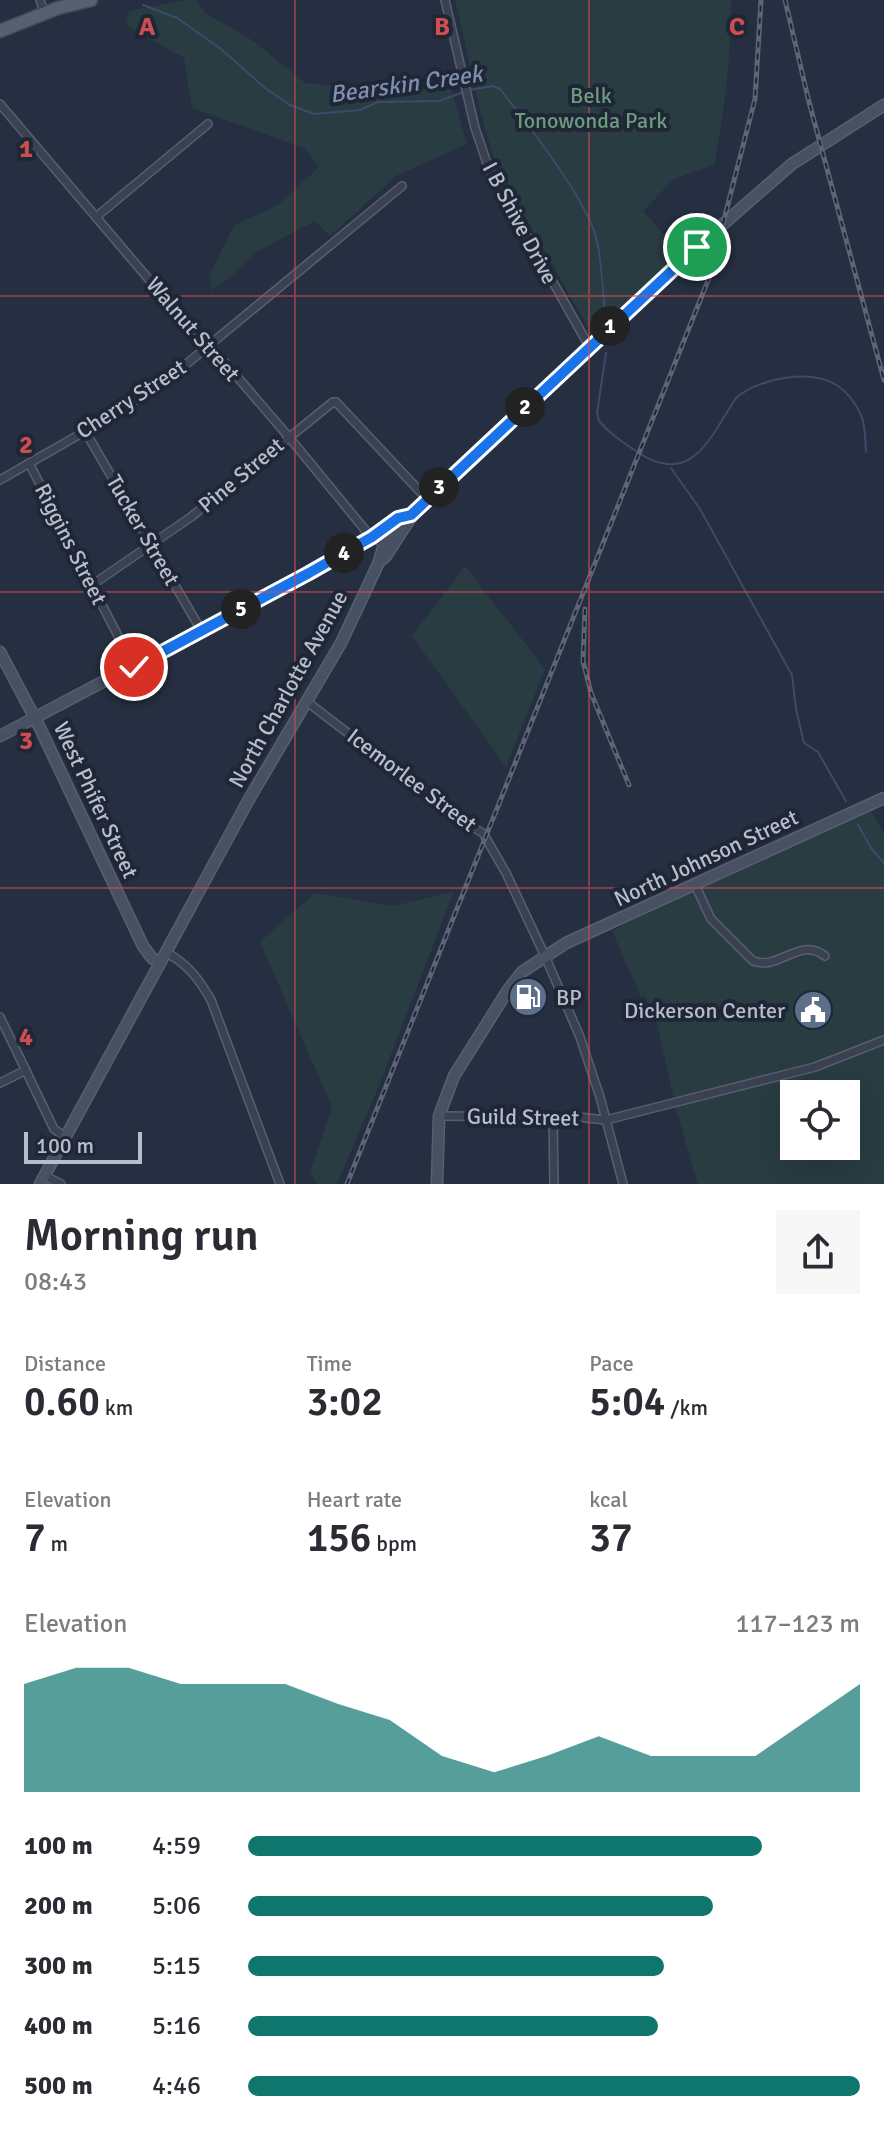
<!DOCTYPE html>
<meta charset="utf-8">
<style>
:root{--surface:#fff;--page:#f7f7f7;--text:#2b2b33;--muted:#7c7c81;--accent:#0f766e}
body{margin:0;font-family:Signika,sans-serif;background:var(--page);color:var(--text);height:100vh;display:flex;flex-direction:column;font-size:30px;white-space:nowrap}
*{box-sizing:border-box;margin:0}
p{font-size:26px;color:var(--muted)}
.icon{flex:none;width:44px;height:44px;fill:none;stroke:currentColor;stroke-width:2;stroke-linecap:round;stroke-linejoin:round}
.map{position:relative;height:1184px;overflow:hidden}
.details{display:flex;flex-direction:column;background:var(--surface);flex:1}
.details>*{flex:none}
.fabs{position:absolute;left:780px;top:1080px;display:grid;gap:16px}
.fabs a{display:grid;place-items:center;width:80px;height:80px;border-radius:0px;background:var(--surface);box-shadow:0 8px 32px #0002;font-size:40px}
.scale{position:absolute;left:24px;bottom:20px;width:118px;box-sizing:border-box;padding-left:8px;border:4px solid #b7bdcb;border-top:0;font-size:22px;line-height:28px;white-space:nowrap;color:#b7bdcb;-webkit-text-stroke:6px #1f2636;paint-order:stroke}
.pin{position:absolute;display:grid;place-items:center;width:68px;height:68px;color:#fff;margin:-34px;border:4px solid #fff;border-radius:50%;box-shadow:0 2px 8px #0007}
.km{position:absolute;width:40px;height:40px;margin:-20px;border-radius:50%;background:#222;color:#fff;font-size:22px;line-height:40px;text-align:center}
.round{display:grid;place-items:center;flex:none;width:84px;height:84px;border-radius:0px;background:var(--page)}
.head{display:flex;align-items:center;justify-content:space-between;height:136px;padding:0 24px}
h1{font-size:44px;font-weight:600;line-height:60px}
.metrics{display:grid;grid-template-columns:repeat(3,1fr);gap:12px;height:136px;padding:8px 24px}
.metrics div{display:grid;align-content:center}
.metrics b{font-size:40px;font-weight:600}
.metrics small{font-size:22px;font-weight:400}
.metrics p{font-size:22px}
.chart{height:224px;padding:16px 24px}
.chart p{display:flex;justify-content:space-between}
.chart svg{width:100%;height:144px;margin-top:8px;fill:var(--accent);opacity:.7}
ul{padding:0 24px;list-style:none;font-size:26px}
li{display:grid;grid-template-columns:128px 96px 1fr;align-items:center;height:60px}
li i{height:20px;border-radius:10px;background:var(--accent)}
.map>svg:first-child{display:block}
.green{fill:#283c42;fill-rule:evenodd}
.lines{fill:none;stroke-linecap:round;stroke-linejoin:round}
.stream{stroke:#3c4b69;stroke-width:2}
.street-casing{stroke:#585f6e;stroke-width:10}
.secondary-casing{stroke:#585f6e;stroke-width:13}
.primary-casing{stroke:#444a5a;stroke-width:15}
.street{stroke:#3a4150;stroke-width:7}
.secondary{stroke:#485063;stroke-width:10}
.primary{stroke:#586070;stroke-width:12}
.rail-casing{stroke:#5c6577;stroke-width:5}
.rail{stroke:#1f2636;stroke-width:2;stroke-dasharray:6;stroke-linecap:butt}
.route-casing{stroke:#fff;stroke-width:16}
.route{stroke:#1a73e8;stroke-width:10}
.grid{fill:none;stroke:#ce4d51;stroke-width:2;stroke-opacity:0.55}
.labels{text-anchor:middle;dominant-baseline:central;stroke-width:8;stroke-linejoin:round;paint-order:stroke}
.park-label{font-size:22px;fill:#6e9b7d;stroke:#1f2636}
.street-label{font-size:22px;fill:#b7bdcb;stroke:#1f2636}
.poi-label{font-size:22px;fill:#b7bdcb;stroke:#1f2636;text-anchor:start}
.water-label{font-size:24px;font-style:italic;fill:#7f8fb2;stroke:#1f2636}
.grid-label{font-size:26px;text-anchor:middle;font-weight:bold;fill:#ce4d51;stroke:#1f2636;stroke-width:8;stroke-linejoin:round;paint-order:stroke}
</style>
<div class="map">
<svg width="884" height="1184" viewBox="0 0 884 1184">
<rect width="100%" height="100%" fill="#262f41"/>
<g class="green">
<path d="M187 0H196L206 13 255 42 305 83 343 87 371 100 450 84 467 144 396 176 330 236 315 221 254 253 230 277 212 291 209 276 234 225 278 205 319 167 304 148 192 108 184 58 126 25 129 11Z"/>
<path d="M455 0H731C731 56 725 110 714 165L674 179 643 211 681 254 595 332 589 329 504 180 493 155 481 114Z"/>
<path d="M465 566 545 669 506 767 412 636Z"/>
<path d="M871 811 884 834V1184H698L676 1109 657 1023 645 996 641 997 612 931 681 896ZM794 1094H846V1146H794Z"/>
<path d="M454 891 380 1083 337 1184H317L310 1172 332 1107 260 942 315 893 394 906Z"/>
</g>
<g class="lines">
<g class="stream">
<path d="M143 5 177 18 221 49 265 88 290 105 314 114 360 110 378 102 439 101 464 92"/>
<path d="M470 90 492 86 500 89C526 122 589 202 597 241 602 265 603 291 605 315"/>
<path d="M606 353 597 413 599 421C609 433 621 441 633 449 690 490 708 441 736 398 759 378 812 368 838 386 848 393 856 404 861 415 866 426 865 441 866 452"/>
<path d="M671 468 700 509 792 675 796 709 804 743 818 752 846 801"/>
<path d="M858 825 871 848 884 863"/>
</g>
<defs>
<g id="street">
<path d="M40 0 44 13"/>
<path d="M445 0 475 128 489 169 589 346"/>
<path d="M0 104 163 296 209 344 288 436 366 531 387 547"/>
<path d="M96 217 208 124"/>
<path d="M85 431 201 630"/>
<path d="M29 463 134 667"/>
<path d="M0 480 110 417 178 371 402 186"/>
<path d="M92 585 191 517 333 402H336L427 499"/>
<path d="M306 701 465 823 483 833 506 873 545 956 580 1037 600 1097 623 1184"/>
<path d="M695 885 711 919 753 961C779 971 800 936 825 956"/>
<path d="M165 952C187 963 199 979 211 1000L280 1184"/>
<path d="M0 1017 54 1129 64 1136"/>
<path d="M0 1083 26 1070"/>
<path d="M439 1116 578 1117 606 1120 815 1067 884 1040"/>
<path d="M553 1117 554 1184"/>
<path d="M45 1176 61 1184"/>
</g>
<g id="secondary">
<path d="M379 561 384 545 402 520"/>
<path d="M0 652 39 726 143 946 152 958 159 962"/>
<path d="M0 736 309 573 372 537 398 518 411 515"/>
<path d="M40 1184 248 801 341 643 379 562 386 556 417 508 697 247 792 164 884 105"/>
<path d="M437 1184 439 1116 454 1076 508 990 522 972 566 943 884 798"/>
</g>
<path id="primary" d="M0 31 58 8 91 0"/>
</defs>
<use href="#street" class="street-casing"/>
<use href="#secondary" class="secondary-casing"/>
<use href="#primary" class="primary-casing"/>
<use href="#street" class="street"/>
<use href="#secondary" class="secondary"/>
<use href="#primary" class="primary"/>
<defs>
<g id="rail">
<path d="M785 0 809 102 884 380"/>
<path d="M585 609 583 661 591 693 629 785"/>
<path d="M347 1184 709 278 755 99 761 0"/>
</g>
</defs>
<use href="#rail" class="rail-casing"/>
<use href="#rail" class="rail"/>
</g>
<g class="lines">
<defs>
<path id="route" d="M134 667 309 573 372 537 398 518 411 515 697 247"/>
</defs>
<use href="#route" class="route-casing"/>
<use href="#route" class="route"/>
</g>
<path class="grid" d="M295 0V1184M589 0V1184M0 296H884M0 592H884M0 888H884"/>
<defs>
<symbol id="fuel-disc" viewBox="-11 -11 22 22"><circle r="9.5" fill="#5c6f8a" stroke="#1f2636"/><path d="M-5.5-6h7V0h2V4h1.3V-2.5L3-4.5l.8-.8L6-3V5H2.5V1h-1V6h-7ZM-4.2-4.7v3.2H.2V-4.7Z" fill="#fff"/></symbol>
<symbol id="civic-disc" viewBox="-11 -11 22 22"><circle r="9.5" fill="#5c6f8a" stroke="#1f2636"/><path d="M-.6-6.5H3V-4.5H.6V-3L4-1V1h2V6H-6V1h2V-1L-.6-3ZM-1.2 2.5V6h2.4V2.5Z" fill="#fff"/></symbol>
</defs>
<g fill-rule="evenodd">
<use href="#fuel-disc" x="506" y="975" width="44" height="44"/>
<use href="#civic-disc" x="791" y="988" width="44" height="44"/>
</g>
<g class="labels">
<g class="park-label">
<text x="591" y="95">Belk<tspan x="591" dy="25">Tonowonda Park</tspan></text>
</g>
<g class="street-label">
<text transform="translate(520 223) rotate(62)">I B Shive Drive</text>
<text transform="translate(193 329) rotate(49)">Walnut Street</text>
<text transform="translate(131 399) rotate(-33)">Cherry Street</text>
<text transform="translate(241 475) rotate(-40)">Pine Street</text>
<text transform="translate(143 530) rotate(60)">Tucker Street</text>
<text transform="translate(71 544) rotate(63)">Riggins Street</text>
<text transform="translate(288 689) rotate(-61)">North Charlotte Avenue</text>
<text transform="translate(412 780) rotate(37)">Icemorlee Street</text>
<text transform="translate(96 800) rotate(65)">West Phifer Street</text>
<text transform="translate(706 858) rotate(-25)">North Johnson Street</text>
<text transform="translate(523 1117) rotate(1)">Guild Street</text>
</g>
<g class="poi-label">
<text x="556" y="997">BP</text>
<text x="785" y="1010" text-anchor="end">Dickerson Center</text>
</g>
<g class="water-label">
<text transform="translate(406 84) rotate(-8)">Bearskin Creek</text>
</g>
</g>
<g class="grid-label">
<text x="147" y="35">A</text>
<text x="442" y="35">B</text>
<text x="737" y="35">C</text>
<text x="26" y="157">1</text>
<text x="26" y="453">2</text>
<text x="26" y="749">3</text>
<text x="26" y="1045">4</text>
</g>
</svg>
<div class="fabs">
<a><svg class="icon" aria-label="locate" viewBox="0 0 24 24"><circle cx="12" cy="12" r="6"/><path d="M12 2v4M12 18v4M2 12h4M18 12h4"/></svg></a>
</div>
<div class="scale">100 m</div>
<div class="pin" style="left:697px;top:247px;background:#1e9e55"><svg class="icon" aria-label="arrive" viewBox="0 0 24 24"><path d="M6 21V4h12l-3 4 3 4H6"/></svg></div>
<div class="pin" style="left:134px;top:667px;background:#d93025"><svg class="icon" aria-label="check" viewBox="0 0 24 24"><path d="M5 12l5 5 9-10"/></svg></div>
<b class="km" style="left:610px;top:326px">1</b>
<b class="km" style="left:525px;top:407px">2</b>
<b class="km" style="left:439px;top:487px">3</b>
<b class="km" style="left:344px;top:553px">4</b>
<b class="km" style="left:241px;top:609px">5</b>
</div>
<section class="details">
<div class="head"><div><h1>Morning run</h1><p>08:43</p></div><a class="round"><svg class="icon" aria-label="share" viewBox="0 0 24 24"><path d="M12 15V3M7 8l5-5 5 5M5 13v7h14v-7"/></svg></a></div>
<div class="metrics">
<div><p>Distance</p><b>0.60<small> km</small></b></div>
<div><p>Time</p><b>3:02</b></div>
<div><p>Pace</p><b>5:04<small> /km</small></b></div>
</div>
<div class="metrics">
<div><p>Elevation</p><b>7<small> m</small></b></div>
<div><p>Heart rate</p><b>156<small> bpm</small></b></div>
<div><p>kcal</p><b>37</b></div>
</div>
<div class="chart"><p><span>Elevation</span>117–123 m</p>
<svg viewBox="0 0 160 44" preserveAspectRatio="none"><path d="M0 44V11L10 6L20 6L30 11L40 11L50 11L60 17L70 22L80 33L90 38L100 33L110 27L120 33L130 33L140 33L150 22L160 11V44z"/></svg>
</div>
<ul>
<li><b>100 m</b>4:59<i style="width:84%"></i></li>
<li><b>200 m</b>5:06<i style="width:76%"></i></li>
<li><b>300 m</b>5:15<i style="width:68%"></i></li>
<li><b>400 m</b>5:16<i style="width:67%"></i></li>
<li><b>500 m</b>4:46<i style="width:100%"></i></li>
</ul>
</section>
